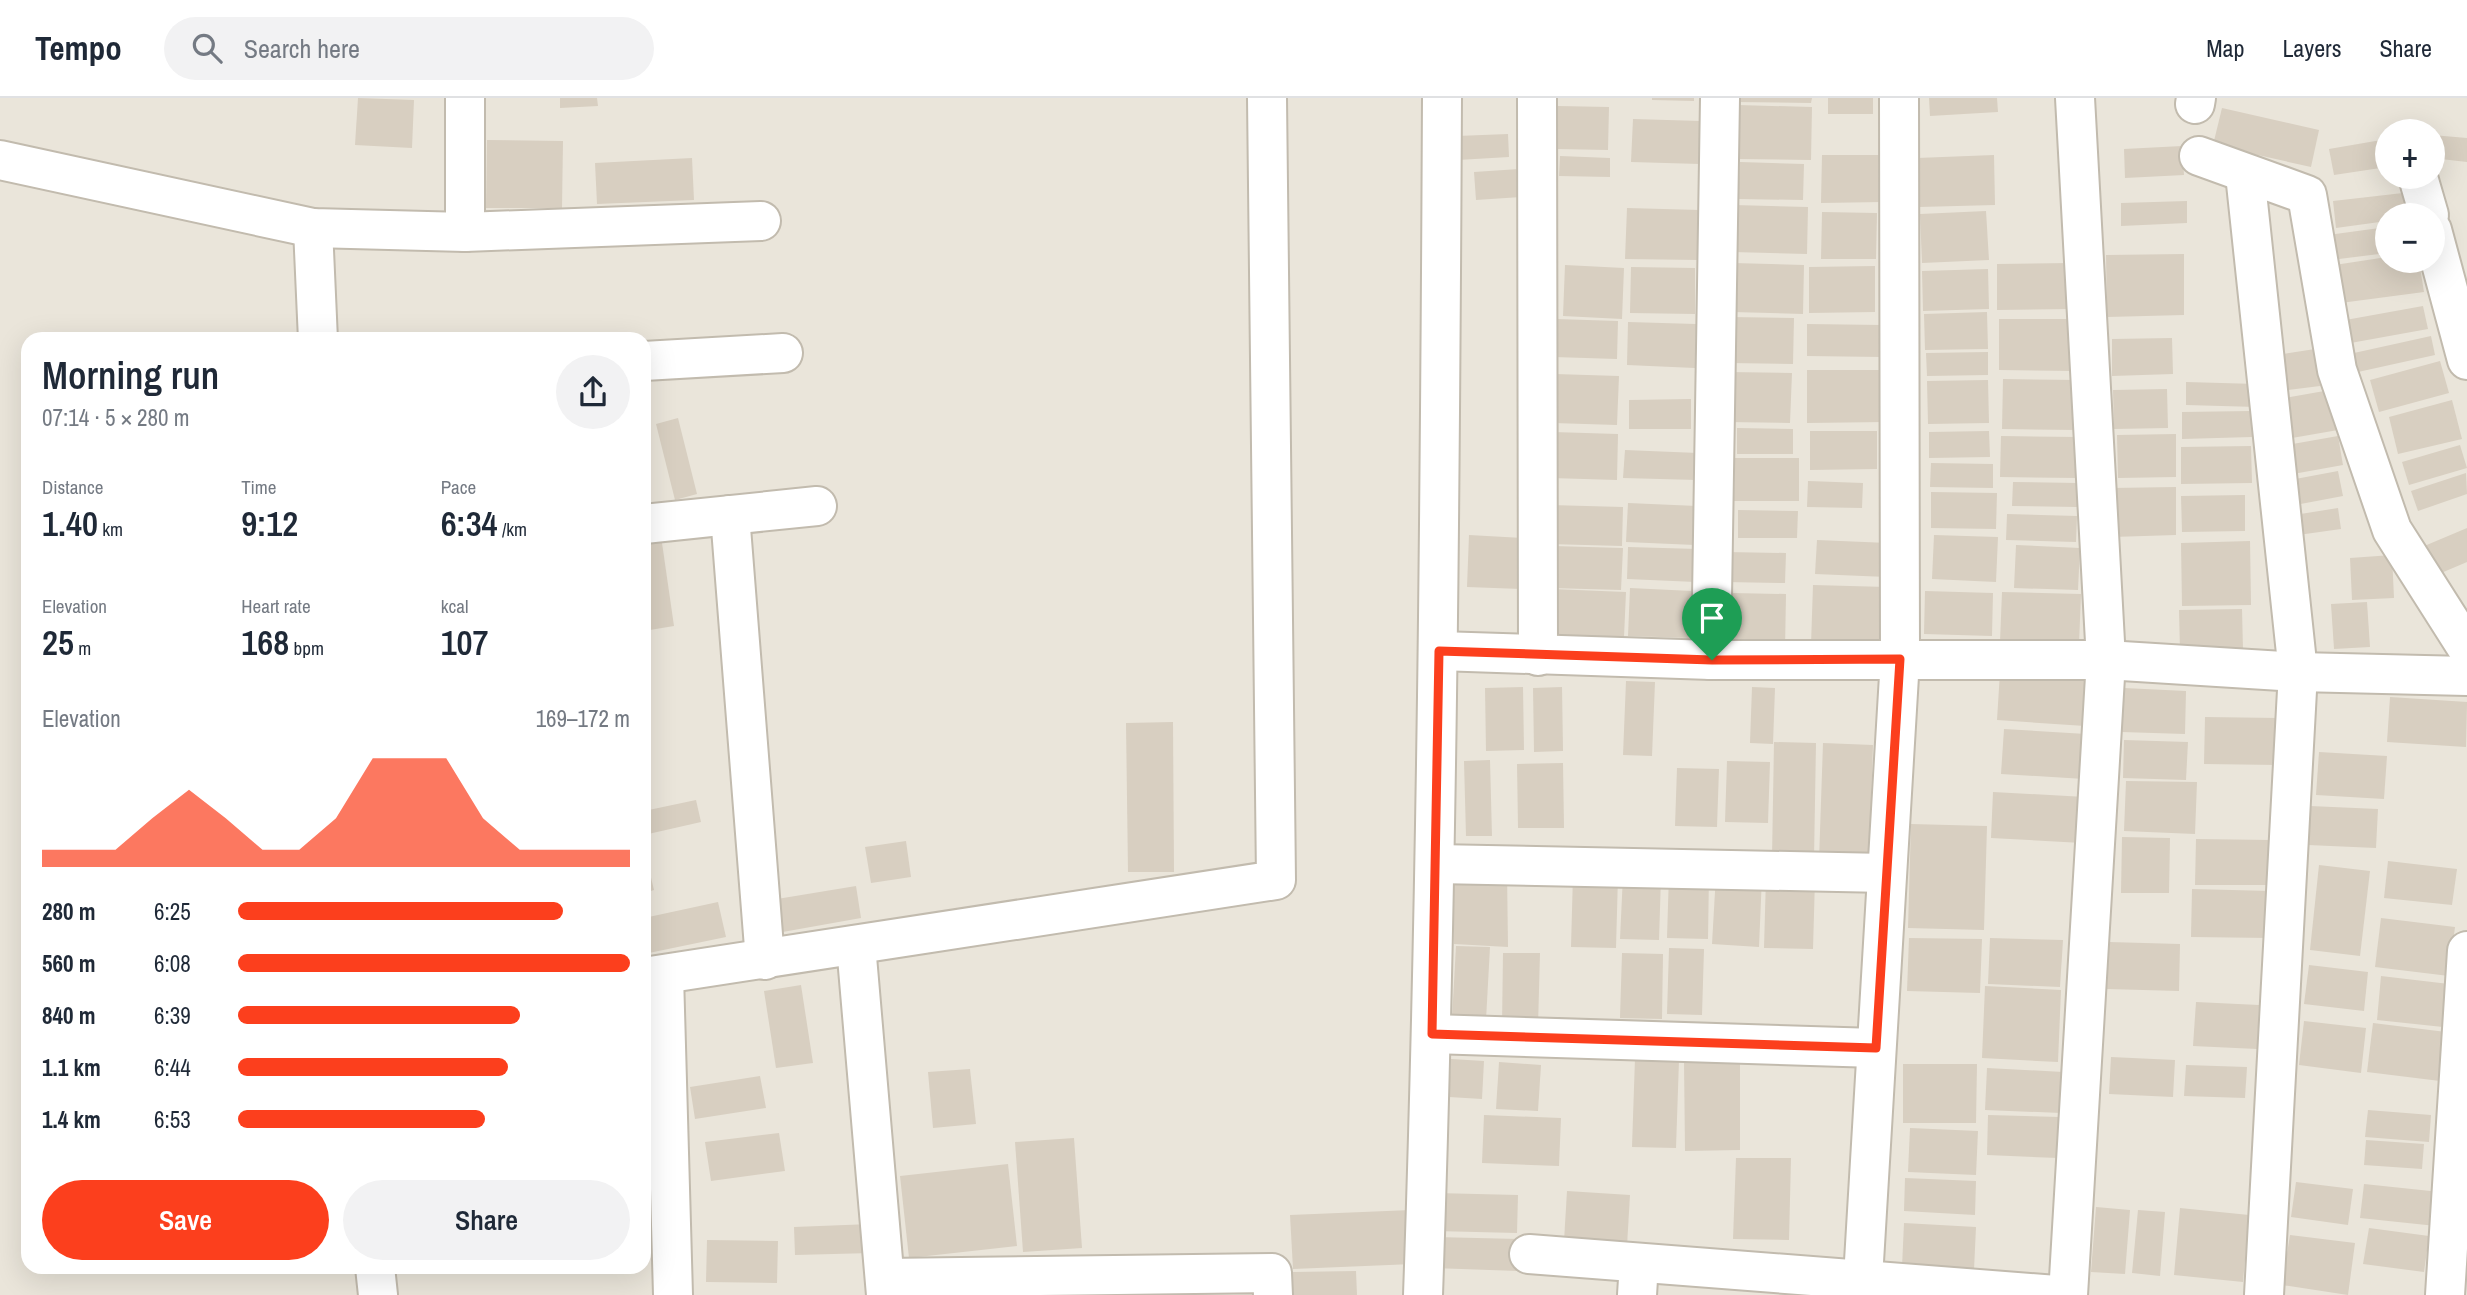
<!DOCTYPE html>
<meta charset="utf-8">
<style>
:root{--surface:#fff;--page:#f2f2f3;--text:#1f2937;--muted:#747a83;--line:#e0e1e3;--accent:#fc3f1d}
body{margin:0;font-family:"Archivo Narrow",sans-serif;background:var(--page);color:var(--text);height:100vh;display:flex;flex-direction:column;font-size:26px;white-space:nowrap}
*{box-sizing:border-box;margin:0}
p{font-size:23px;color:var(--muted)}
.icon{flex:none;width:38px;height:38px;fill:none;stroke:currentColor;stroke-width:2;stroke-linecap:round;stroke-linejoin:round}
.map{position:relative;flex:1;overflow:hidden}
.sheet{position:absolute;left:21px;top:234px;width:630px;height:942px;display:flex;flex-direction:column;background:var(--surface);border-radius:21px;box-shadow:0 7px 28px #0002}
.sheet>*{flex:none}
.buttons{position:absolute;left:2375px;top:21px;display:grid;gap:14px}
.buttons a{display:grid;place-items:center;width:70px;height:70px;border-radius:50%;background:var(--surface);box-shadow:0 7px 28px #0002;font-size:35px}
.pin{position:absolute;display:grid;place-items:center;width:60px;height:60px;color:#fff;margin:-72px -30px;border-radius:50% 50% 50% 0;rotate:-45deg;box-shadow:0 0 7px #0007}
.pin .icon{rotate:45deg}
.round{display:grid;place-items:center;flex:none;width:74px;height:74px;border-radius:37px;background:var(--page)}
.head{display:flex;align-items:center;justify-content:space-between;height:119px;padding:0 21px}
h1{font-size:38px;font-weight:600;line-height:52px}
.stats{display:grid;grid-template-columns:repeat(3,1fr);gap:10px;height:119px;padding:7px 21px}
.stats div{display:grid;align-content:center}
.stats b{font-size:35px;font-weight:600}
.stats small{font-size:19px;font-weight:400}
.stats p{font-size:19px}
.chart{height:196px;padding:14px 21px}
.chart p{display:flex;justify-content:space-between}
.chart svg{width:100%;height:126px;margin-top:7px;fill:var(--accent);opacity:.7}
.cta{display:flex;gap:14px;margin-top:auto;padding:14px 21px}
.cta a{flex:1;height:80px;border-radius:42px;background:var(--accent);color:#fff;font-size:28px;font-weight:600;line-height:80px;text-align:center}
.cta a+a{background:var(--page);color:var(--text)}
ul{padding:0 21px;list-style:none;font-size:23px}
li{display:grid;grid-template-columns:112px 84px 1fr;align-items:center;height:52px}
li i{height:18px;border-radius:9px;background:var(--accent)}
header{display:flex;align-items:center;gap:42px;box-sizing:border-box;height:98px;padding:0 35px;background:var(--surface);border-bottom:2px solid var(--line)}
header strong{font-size:33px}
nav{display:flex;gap:38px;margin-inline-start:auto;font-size:24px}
.search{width:490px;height:63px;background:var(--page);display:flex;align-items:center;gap:18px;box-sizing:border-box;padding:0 24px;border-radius:38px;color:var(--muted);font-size:26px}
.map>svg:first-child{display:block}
.residential{fill:#eae5da;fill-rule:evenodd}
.building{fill:#d8cfc1}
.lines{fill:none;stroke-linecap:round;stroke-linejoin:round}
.minor-casing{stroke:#c2bbae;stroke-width:42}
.minor{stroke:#fff;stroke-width:38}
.route-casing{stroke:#fff;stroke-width:14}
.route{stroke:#fc3f1d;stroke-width:9}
</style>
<header>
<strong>Tempo</strong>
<div class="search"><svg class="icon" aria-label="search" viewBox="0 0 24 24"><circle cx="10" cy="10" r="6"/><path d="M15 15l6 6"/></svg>Search here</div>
<nav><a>Map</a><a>Layers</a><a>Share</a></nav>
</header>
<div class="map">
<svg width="2467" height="1197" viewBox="0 0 2467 1197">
<rect width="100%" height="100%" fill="#f6f3ec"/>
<path class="residential" d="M0 0H2467V1197H0ZM2387 33H2432V79H2387ZM2387 117H2432V163H2387ZM28 242H644V1169H28Z"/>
<g class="building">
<path d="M358 0 414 2 412 50 355 47Z"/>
<path d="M560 0H597L598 8 560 10Z"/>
<path d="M1652 0H1694V3L1652 2Z"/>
<path d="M1735 0H1812L1811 5 1735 4Z"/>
<rect x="1828" y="0" width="45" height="16"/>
<path d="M1929 0H1997L1998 14 1930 18Z"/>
<path d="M1738 7 1812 9 1811 62 1737 61Z"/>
<path d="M1558 8 1609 9 1608 52 1556 51Z"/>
<path d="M2222 10 2319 32 2311 69 2213 47Z"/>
<path d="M1633 21 1701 23 1700 66 1631 64Z"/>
<path d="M1508 36 1509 59 1458 62 1457 38Z"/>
<path d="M2432 37 2467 40V64L2432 60Z"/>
<path d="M2387 41V69L2334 77 2329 51Z"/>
<path d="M487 42 563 43 562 110H486Z"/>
<path d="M2182 48 2184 77 2125 80 2124 51Z"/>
<path d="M1822 57H1882V104L1821 105Z"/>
<path d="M1994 57 1995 107 1919 109 1917 60Z"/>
<path d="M1560 58 1610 60V79L1559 78Z"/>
<path d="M692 60 694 102 597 106 595 65Z"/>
<path d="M1740 64 1804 66 1803 102 1738 101Z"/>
<path d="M1519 71 1521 99 1476 102 1474 74Z"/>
<path d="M2403 95 2406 117H2387V123L2336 130 2333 103Z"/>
<path d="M2187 103V125L2121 128V105Z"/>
<path d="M1734 107 1808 109 1807 156 1732 154Z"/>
<path d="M1627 110 1700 112 1699 162 1625 161Z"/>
<path d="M1986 113 1989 162 1922 165 1920 116Z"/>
<path d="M1822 114 1877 115 1876 161H1821Z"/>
<path d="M2387 129V155L2331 162 2328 137Z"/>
<path d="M2184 156V217L2107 219 2106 157Z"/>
<path d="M2387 159V163H2419L2424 194 2333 206 2328 168Z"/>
<path d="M1733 165 1804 167 1803 216 1732 214Z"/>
<path d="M2071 165 2072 211 1997 212V166Z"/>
<path d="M1565 167 1624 170 1622 221 1563 218Z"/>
<path d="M1875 168V214L1809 215V169Z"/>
<path d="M1631 169 1695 170V216L1630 215Z"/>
<path d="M1988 171 1989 211 1923 213 1922 173Z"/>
<path d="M2423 208 2428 231 2345 246 2340 223Z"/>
<path d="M1987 214 1988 251 1925 252 1924 216Z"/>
<path d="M1729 219 1794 220 1793 266 1728 265Z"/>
<path d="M1556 221 1618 223 1617 261 1554 259Z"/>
<path d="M1999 221H2075V273L1999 272Z"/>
<path d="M1628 224 1696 226 1695 270 1627 267Z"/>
<path d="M1807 226 1882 227V259L1807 258Z"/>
<path d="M2431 238 2435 257 2358 274 2354 255Z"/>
<path d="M2172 240 2173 276 2112 278V241Z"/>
<path d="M2315 251 2320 288 2288 292 2283 256Z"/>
<path d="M1988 254V277L1927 278 1926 255Z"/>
<path d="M2440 263 2449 295 2379 314 2370 282Z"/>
<path d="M1807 272H1884L1885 324 1807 325Z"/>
<path d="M1728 274 1792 275 1790 325 1726 324Z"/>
<path d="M1555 276 1619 278 1617 327 1553 325Z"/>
<path d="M2003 281 2079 282 2078 332 2002 331Z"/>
<path d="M1988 282 1989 325 1928 326 1927 283Z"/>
<path d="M2186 284 2257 286V309L2186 307Z"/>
<path d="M2167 291 2168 330 2114 331 2113 292Z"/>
<path d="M2330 292 2338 332 2292 340 2285 300Z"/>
<path d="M1691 301V331H1629V302Z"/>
<path d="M2452 302 2462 341 2398 356 2389 319Z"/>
<path d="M2251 313 2252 339 2182 341V314Z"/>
<path d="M678 320 697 396 675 402 656 326Z"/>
<path d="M1737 330 1793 331V356H1737Z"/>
<path d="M1810 333H1877V371L1810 372Z"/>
<path d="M1989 333 1990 359 1929 360V334Z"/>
<path d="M1553 334 1618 336 1617 382 1551 380Z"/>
<path d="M2176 336V379L2118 380 2117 337Z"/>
<path d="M2001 338 2079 339 2078 380 2000 379Z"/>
<path d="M2338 338 2343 367 2293 376 2287 347Z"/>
<path d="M2460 347 2467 370 2409 387 2402 364Z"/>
<path d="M2251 348 2252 385 2181 386V349Z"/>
<path d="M1625 352 1698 355 1697 382 1623 380Z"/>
<path d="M1735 360H1799V403H1734Z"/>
<path d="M1931 365 1993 366V390L1930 389Z"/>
<path d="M2338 373 2343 398 2290 408 2285 383Z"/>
<path d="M2466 375 2467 396 2418 413 2411 393Z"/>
<path d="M1808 383 1863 385 1862 410 1807 409Z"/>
<path d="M2013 384 2078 385 2077 409 2012 408Z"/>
<path d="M2176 389V437L2112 439 2111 390Z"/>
<path d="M1931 394 1997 395 1996 431 1931 430Z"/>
<path d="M2245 397V433L2182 434 2181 398Z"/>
<path d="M1628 405 1697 408 1695 447 1626 444Z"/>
<path d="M1550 407 1623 409 1622 448 1548 446Z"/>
<path d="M2338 410 2341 431 2291 438 2288 418Z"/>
<path d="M1738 412 1798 413 1797 440H1738Z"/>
<path d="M2007 416 2077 418 2076 444 2006 442Z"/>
<path d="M2467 430V464L2434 478 2422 449Z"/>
<path d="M1469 437 1523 440 1521 491 1467 489Z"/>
<path d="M1934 437 1998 439 1996 484 1932 481Z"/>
<path d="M661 438 674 528 644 533V441Z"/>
<path d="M1817 442 1888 445 1887 479 1815 476Z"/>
<path d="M2250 443 2251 507 2182 508 2181 445Z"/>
<path d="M2016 447 2080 450 2078 492 2014 490Z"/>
<path d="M1553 448 1623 450 1621 492 1551 490Z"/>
<path d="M1628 449 1698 451 1696 484 1627 481Z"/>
<path d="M1726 454 1786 455 1785 485 1725 484Z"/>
<path d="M2392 457 2394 500 2352 502 2350 460Z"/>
<path d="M1813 487 1887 489 1885 549 1811 547Z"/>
<path d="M1630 490 1692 493 1691 540 1628 538Z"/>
<path d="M1552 491 1626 494 1624 539 1550 537Z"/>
<path d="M1925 493 1993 495 1992 538 1924 536Z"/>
<path d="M2002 494 2081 496 2079 546 2000 544Z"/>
<path d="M1732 495 1786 496 1785 552 1730 550Z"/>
<path d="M2367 504 2370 549 2334 551 2331 506Z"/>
<path d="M2242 511 2243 552 2180 553 2179 512Z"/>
<path d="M2000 574 2089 580 2085 628 1997 622Z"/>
<path d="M1626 583 1655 584 1652 658 1623 657Z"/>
<path d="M1523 589 1524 652 1486 653 1485 590Z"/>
<path d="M1562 589 1563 653 1534 654 1533 590Z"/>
<path d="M1752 589 1775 590 1773 646 1750 645Z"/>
<path d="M2124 590 2186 593 2185 636 2122 634Z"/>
<path d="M2390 599 2467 604 2466 649 2387 644Z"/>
<path d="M2205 619 2279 620 2278 667 2204 666Z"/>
<path d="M1173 624 1174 774H1128L1126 625Z"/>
<path d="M2004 631 2086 636 2084 681 2001 676Z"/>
<path d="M2124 642 2188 644 2186 682 2123 680Z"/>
<path d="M1774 644 1816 645 1814 761 1772 760Z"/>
<path d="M1823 645 1873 647 1869 765 1819 763Z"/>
<path d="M2319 654 2387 658 2384 701 2316 697Z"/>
<path d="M1490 662 1492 738H1466L1464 663Z"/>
<path d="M1727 663 1770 664 1768 725 1725 724Z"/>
<path d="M1563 665 1564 730H1518L1517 666Z"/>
<path d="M1677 670 1719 671 1717 729 1675 728Z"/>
<path d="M2126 683 2197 684 2195 736 2124 733Z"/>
<path d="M1993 694 2085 699 2082 745 1991 740Z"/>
<path d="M696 702 701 724 644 737V713Z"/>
<path d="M2310 708 2378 711 2376 750 2308 747Z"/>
<path d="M1911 726 1987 728 1984 832 1908 830Z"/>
<path d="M2122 739 2170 740 2169 795H2121Z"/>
<path d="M2196 741 2271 742V787H2195Z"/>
<path d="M906 743 911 779 871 785 865 749Z"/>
<path d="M647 763 654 792 644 795V764Z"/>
<path d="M2388 763 2457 771 2452 807 2384 800Z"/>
<path d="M2319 767 2370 773 2360 858 2310 852Z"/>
<path d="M1507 773 1508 849 1454 846V774Z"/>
<path d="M1669 775 1709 776 1708 841 1667 840Z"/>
<path d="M1573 776 1618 778 1616 850 1571 849Z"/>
<path d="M1716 776 1762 778 1759 849 1712 846Z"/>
<path d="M1623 777 1661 779 1659 842 1620 841Z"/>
<path d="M1766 779 1815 781 1813 851 1764 850Z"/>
<path d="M856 788 861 820 777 835 771 802Z"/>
<path d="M2192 791 2271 793 2270 840 2191 839Z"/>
<path d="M718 804 726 839 644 856V820Z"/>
<path d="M2381 820 2455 829 2449 878 2375 869Z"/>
<path d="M1909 840 1982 841 1980 895 1907 893Z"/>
<path d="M1990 840 2063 842 2060 889 1988 886Z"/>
<path d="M2109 844 2180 846 2179 893 2107 891Z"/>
<path d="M1456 848 1490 849 1486 922 1452 921Z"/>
<path d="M1669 850 1704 851 1702 917 1667 916Z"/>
<path d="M1503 855H1540L1538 929 1502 928Z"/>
<path d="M1622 855 1663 856 1662 921 1620 920Z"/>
<path d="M2309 867 2368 874 2364 913 2304 906Z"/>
<path d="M2381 878 2449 886 2443 929 2377 922Z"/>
<path d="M801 887 813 965 776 970 764 893Z"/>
<path d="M1985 888 2061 892 2058 964 1982 960Z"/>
<path d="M2196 904 2259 907 2257 951 2193 948Z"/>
<path d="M2304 923 2366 930 2361 975 2299 967Z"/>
<path d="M2373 925 2446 934 2440 983 2367 974Z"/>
<path d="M2111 959 2175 962 2173 999 2109 996Z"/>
<path d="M1635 960 1679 962 1676 1050 1632 1049Z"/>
<path d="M1451 961 1484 963 1482 1001 1449 999Z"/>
<path d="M1740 962V1052L1685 1053 1684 963Z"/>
<path d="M1499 964 1541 967 1538 1013 1496 1011Z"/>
<path d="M1903 966H1977L1976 1025H1903Z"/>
<path d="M2186 967 2247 969 2245 1000 2184 998Z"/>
<path d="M1987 970 2063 974 2061 1015 1985 1012Z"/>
<path d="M970 971 976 1026 933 1030 928 974Z"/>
<path d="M760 978 766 1010 695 1021 690 989Z"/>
<path d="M2368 1012 2431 1017 2429 1044 2365 1039Z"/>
<path d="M1484 1017 1561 1020 1559 1068 1482 1065Z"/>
<path d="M1988 1017 2060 1019 2058 1060 1987 1057Z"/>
<path d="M1910 1030 1978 1033 1976 1077 1908 1074Z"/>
<path d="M779 1035 785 1073 711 1083 705 1044Z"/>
<path d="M1074 1040 1082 1150 1023 1154 1015 1044Z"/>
<path d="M2366 1042 2424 1046 2422 1071 2364 1067Z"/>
<path d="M1736 1060H1791L1789 1142 1733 1141Z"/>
<path d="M1008 1066 1017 1148 909 1160 900 1078Z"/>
<path d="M1905 1080 1976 1083 1975 1117 1904 1113Z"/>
<path d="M2296 1084 2353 1091 2348 1127 2291 1119Z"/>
<path d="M2364 1086 2440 1094 2436 1128 2360 1120Z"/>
<path d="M1567 1093 1630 1097 1627 1148 1564 1143Z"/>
<path d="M1436 1095 1518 1097 1517 1135 1435 1133Z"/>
<path d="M2096 1109 2130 1112 2125 1176 2091 1174Z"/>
<path d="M2180 1110 2249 1117 2243 1184 2174 1177Z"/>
<path d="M1411 1112 1413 1166 1293 1171 1290 1117Z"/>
<path d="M2138 1112 2165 1114 2160 1178 2132 1175Z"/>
<path d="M1904 1125 1976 1129 1974 1172 1902 1169Z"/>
<path d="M871 1126 872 1155 795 1157 794 1129Z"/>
<path d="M2369 1130 2429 1138 2424 1174 2363 1166Z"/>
<path d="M2290 1137 2355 1145 2348 1197 2282 1187Z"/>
<path d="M1435 1139 1519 1141 1518 1173 1433 1170Z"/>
<path d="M707 1142 778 1143 777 1185 706 1184Z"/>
<path d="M1356 1173 1357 1197H1293V1174Z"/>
</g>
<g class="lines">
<defs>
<g id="minor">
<path d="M1537 0 1538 558"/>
<path d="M2195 6 2196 0"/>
<path d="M2199 58 2307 97 2337 272 2392 432 2467 550"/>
<path d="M0 62 313 130 465 134 761 123"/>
<path d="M2245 76 2298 574 2264 1197"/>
<path d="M2418 79 2429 117"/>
<path d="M313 130 318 242"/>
<path d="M2432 132 2467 262"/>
<path d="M465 134V0"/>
<path d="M644 263 783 255"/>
<path d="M730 417 765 862"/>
<path d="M644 426 817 408"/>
<path d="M1439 553 1711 562H2106L2298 574 2467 578"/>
<path d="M1711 562 1720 0"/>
<path d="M1436 766 1886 775"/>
<path d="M856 847 886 1197"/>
<path d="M664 877 673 1197"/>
<path d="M644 879 1276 782 1267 0"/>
<path d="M1432 936 1876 950"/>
<path d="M1529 1156 2056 1197"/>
<path d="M375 1169 378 1197"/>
<path d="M885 1180 1272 1175 1273 1197"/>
<path d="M1423 1197C1437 798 1440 399 1442 0"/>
<path d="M1637 1197 1639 1165"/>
<path d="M1862 1197 1900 561 1899 0"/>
<path d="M2068 1197 2106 562 2075 0"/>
<path d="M2445 1197 2467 853"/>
</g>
</defs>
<use href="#minor" class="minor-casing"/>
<use href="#minor" class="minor"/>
</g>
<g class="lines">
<defs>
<path id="route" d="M1439 553 1712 562 1900 561 1876 950 1432 936Z"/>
</defs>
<use href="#route" class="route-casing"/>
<use href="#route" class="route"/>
</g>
</svg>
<div class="buttons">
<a>+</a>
<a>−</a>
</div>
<div class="pin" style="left:1712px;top:562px;background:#1e9e55"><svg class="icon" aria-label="arrive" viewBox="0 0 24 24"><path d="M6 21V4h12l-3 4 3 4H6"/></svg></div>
<section class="sheet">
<div class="head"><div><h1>Morning run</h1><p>07:14 · 5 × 280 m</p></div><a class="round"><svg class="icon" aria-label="share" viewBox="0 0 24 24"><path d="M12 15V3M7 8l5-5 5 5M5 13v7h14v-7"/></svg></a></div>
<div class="stats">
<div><p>Distance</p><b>1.40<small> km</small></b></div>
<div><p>Time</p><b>9:12</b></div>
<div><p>Pace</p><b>6:34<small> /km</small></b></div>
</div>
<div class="stats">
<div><p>Elevation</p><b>25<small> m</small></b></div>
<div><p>Heart rate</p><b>168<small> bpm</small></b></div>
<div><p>kcal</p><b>107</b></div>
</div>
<div class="chart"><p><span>Elevation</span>169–172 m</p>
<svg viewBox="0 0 160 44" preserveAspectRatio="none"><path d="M0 44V38L10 38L20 38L30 27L40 17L50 27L60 38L70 38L80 27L90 6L100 6L110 6L120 27L130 38L140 38L150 38L160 38V44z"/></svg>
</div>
<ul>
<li><b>280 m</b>6:25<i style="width:83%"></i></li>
<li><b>560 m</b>6:08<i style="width:100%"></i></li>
<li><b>840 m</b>6:39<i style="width:72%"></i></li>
<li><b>1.1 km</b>6:44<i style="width:69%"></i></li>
<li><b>1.4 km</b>6:53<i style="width:63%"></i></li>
</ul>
<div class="cta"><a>Save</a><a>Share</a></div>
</section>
</div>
